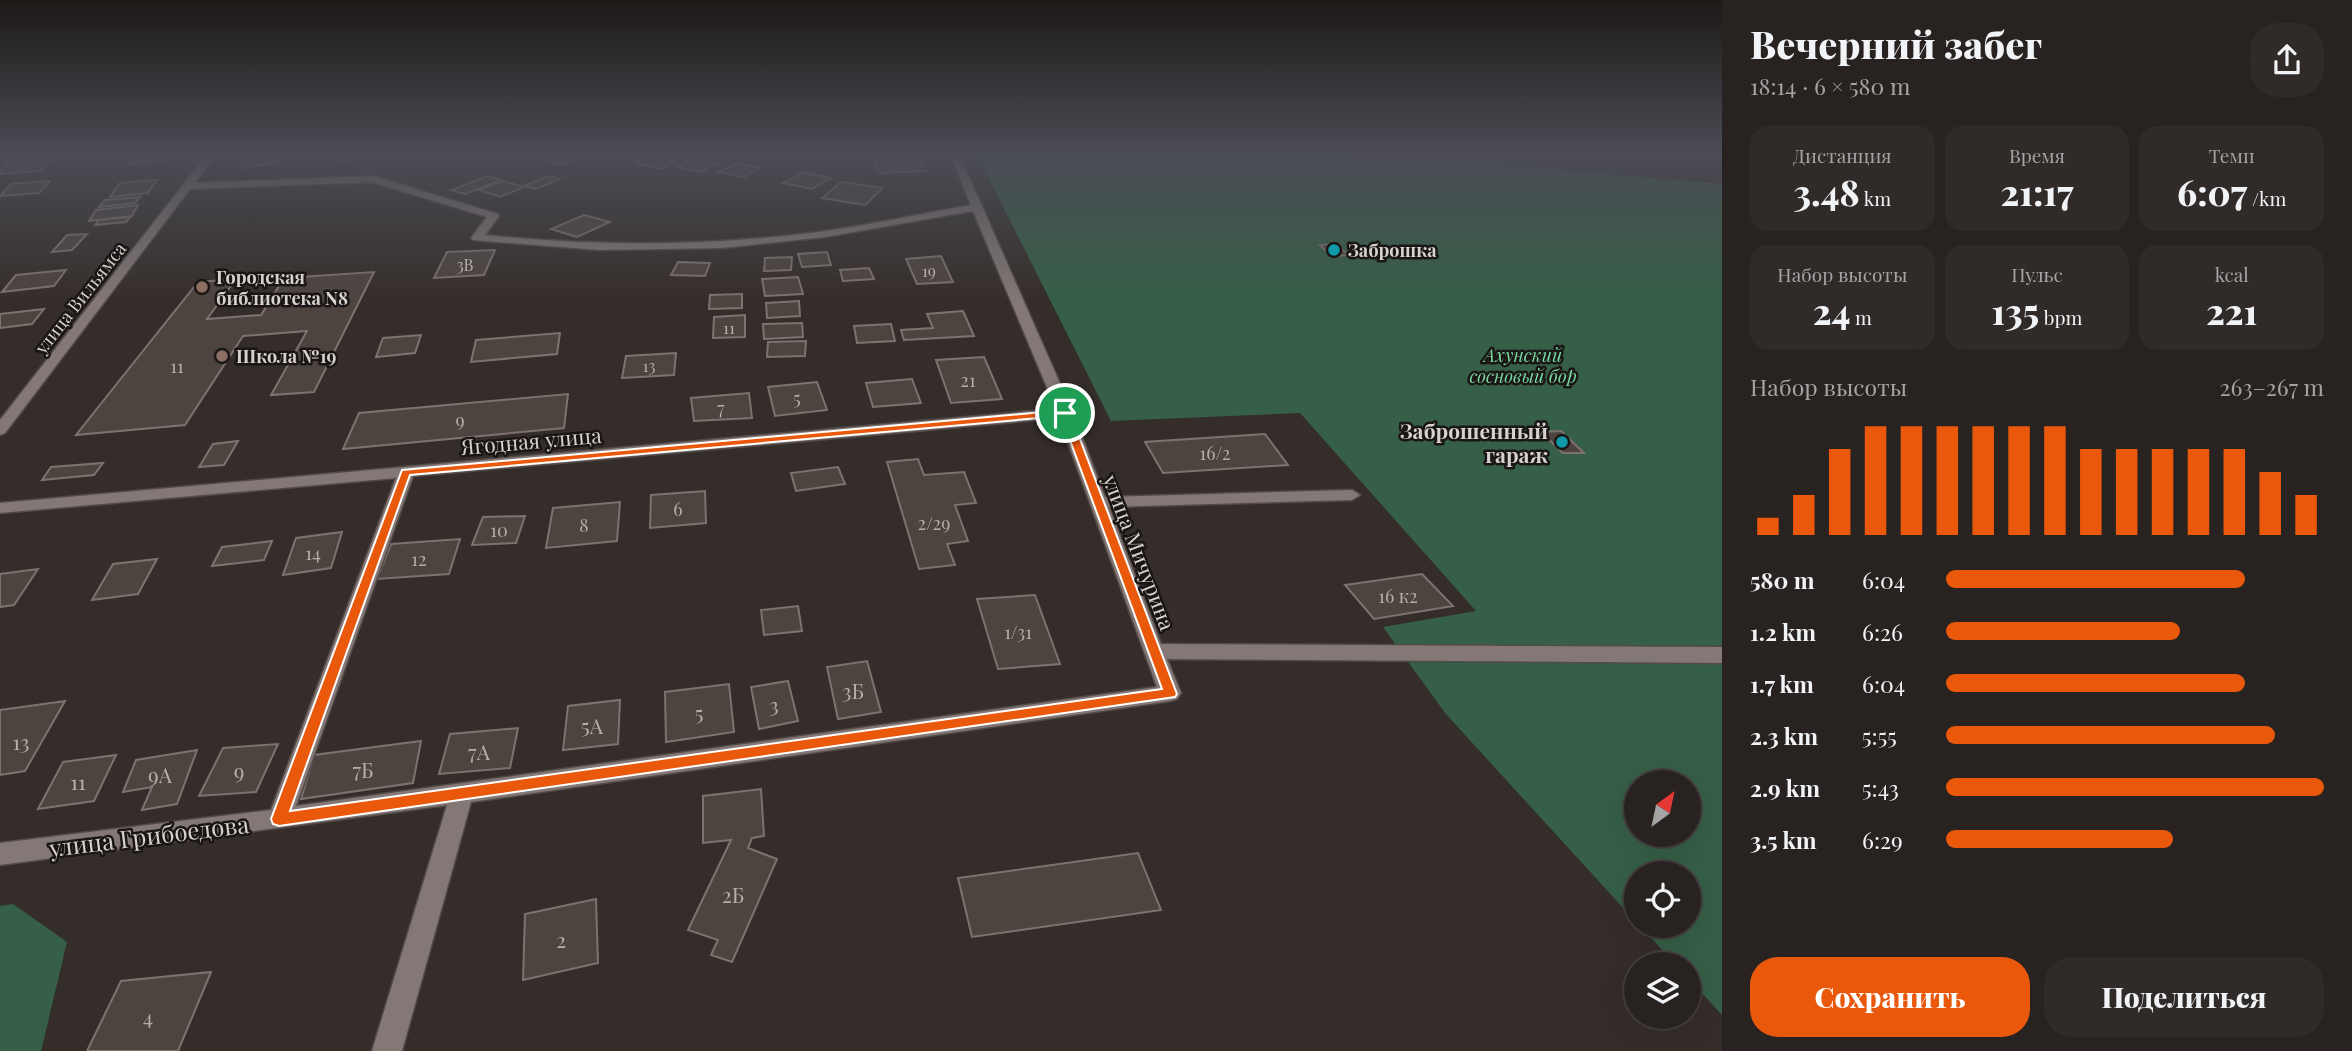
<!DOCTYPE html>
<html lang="ru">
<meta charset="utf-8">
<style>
:root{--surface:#282220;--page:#302a29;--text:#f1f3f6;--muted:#a5a4a5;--line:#443f3e;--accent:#ea580c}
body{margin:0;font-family:"Playfair Display",serif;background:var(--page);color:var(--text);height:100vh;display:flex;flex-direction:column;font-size:26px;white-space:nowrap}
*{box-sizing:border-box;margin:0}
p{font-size:23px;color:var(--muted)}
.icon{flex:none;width:38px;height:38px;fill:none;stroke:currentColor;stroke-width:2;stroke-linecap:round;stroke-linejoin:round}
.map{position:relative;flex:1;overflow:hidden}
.drawer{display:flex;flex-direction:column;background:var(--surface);width:630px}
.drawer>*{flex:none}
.needle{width:46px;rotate:33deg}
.tools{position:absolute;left:1624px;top:770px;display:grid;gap:14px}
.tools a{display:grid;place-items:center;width:77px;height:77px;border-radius:50%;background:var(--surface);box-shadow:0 7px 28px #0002,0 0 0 2px var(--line);font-size:35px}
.pin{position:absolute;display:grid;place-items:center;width:60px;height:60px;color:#fff;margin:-30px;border:4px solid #fff;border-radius:50%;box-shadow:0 2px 7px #0007}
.round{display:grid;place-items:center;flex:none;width:74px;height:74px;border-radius:28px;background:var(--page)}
.overview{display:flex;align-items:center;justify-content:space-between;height:119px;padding:0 28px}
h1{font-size:38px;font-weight:800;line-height:52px}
.stats{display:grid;grid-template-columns:repeat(3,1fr);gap:10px;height:119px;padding:7px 28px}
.stats div{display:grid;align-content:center;border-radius:18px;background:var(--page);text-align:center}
.stats b{font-size:35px;font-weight:800}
.stats small{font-size:19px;font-weight:400}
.stats p{font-size:19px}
.chart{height:196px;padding:14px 28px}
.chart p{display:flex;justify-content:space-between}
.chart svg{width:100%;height:126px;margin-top:7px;stroke:var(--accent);stroke-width:6}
.action{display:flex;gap:14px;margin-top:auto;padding:14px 28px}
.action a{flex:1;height:80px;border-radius:28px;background:var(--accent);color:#fff;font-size:28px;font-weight:800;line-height:80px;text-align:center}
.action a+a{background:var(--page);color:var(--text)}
ul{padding:0 28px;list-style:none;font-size:23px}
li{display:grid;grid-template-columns:112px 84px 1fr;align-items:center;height:52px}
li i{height:18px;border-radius:9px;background:var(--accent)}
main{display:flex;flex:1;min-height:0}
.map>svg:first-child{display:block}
.green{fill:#365f47;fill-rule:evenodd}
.building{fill:#4d4440;stroke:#7d726f;stroke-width:2}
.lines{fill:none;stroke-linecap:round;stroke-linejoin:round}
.minor-casing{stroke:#514a47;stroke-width:3}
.minor{fill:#837875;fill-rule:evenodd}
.route{fill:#ea580c;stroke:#fff;stroke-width:2;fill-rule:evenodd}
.culture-dot{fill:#0f9aa8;stroke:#1a1615;stroke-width:2.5}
.education-dot{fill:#8d6e63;stroke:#1a1615;stroke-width:2.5}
.labels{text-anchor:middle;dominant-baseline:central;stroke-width:5;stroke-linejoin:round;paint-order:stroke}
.far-number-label{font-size:16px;fill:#b4aeab}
.far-poi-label{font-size:18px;font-weight:bold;fill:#d7d1cf;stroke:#1a1615;text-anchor:start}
.far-street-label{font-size:18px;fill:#d7d1cf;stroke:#1a1615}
.far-park-label{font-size:18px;font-style:italic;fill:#76da9f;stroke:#1a1615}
.number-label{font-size:18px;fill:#b4aeab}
.poi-label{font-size:21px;font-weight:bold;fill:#d7d1cf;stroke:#1a1615;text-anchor:end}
.street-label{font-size:21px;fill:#d7d1cf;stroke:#1a1615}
.near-number-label{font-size:21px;fill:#b4aeab}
.near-street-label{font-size:24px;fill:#d7d1cf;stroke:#1a1615}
</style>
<main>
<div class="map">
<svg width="1722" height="1051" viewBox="0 0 1722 1051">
<rect width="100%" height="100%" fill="#352d2a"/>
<g class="green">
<path d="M1148 154 1485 163 1722 184V1015L1689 979V964H1675L1640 926H1689V873H1636V922L1445 713 1383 627 1476 611 1300 413 1111 421 977 155ZM1636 782H1689V835H1636Z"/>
<path d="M13 904 67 942 41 1051H0V906Z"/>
</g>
<g class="building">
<path d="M137 154H179L177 159 131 164Z"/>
<path d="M280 154 281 162 242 168V159Z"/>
<path d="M337 154H372L373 157 340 162Z"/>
<path d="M545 154H572L581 157 560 165 535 158Z"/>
<path d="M653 154H685L688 155 661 169 635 163Z"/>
<path d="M695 158 718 163 700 172 677 167Z"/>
<path d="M920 158 926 171 879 173 874 159Z"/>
<path d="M51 159 39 171 0 174V170L8 163Z"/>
<path d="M737 163 760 168 744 177 719 172Z"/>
<path d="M802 172 830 178 812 189 783 183Z"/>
<path d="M488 176 501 180 465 194 451 190Z"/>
<path d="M548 176 560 179 536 189 524 186Z"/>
<path d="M157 180 148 193 110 197 120 183Z"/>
<path d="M50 181 39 193 0 196 11 184Z"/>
<path d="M503 181 524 187 500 197 479 190Z"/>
<path d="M841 182 883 188 865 205 822 198Z"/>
<path d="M140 197 135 203 99 207 105 200Z"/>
<path d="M138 205 132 216 89 221 96 210Z"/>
<path d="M584 215 610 222 577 237 551 229Z"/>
<path d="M130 217 126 222 95 225 99 220Z"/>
<path d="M87 234 72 250 52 252 67 235Z"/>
<path d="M1335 244 1349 255 1332 256 1320 245Z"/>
<path d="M495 250 484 275 434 278 447 252Z"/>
<path d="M827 252 831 265 802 267 798 254Z"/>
<path d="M941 256 953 282 917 284 906 259Z"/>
<path d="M792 257 791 270 764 271 765 258Z"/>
<path d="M678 262 710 263 705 276 671 275Z"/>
<path d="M869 268 874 279 843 281 840 270Z"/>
<path d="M66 270 54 286 2 292 16 275Z"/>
<path d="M374 272 314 392 271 395 307 331 243 336 185 425 76 435 198 282 236 279 207 319 261 315 284 278Z"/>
<path d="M798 277 803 294 765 296 762 279Z"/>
<path d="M742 294V308L709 309 710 295Z"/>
<path d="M799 301 800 316 767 318 766 303Z"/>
<path d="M44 309 32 324 0 328V314Z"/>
<path d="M963 311 974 336 904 340 901 330 933 328 927 314Z"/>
<path d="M745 315V337L713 338 714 317Z"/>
<path d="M802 323 803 337 764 339 763 324Z"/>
<path d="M891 324 895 341 857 343 854 326Z"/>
<path d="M560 333 557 354 471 362 476 340Z"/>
<path d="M421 335 415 353 376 357 383 338Z"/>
<path d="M806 341 805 356 767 357 768 342Z"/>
<path d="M676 353 674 375 622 378 626 356Z"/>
<path d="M984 357 1002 399 951 403 936 360Z"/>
<path d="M912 379 921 403 873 407 866 383Z"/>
<path d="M817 382 827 410 775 416 768 387Z"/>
<path d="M749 393 752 418 694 421 691 398Z"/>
<path d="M568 394 564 428 343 449 359 413Z"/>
<path d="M1561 431 1584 453H1563L1541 432Z"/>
<path d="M1265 434 1288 465 1163 473 1145 442Z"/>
<path d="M238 441 224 465 199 467 213 444Z"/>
<path d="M918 459 924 475 964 472 976 503 955 505 968 541 947 544 955 565 919 569 887 462Z"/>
<path d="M103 463 94 475 42 480 51 467Z"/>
<path d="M838 467 845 484 796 491 791 473Z"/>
<path d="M705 491 706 523 650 528 651 495Z"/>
<path d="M620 502 617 541 546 548 553 508Z"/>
<path d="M525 516 516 543 472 545 483 517Z"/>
<path d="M342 532 331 568 283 575 296 538Z"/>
<path d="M460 539 449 574 377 579 391 544Z"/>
<path d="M272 541 264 560 212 566 222 547Z"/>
<path d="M157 559 138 594 92 600 113 564Z"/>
<path d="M38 569 14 605 0 607V574Z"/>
<path d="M1422 574 1453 606 1374 619 1345 585Z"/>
<path d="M1035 595 1060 664 998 669 977 599Z"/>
<path d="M798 606 802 631 764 635 761 610Z"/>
<path d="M867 661 881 712 838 719 827 667Z"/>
<path d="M788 681 798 721 759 729 751 687Z"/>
<path d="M729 684 734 732 666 742 665 692Z"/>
<path d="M620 700 618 744 563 750 568 706Z"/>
<path d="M65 701 25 771 0 775V710Z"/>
<path d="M518 728 510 768 439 774 450 734Z"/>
<path d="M421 741 413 783 301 799 314 755Z"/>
<path d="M278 744 256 792 199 796 223 748Z"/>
<path d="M197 750 177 804 142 810 152 787 123 792 136 760Z"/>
<path d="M116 755 94 801 38 809 63 762Z"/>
<path d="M761 789 764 836 752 838 748 848 777 859 732 962 711 955 718 940 688 930 731 840 703 843V796Z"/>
<path d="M1138 853 1161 910 972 937 958 878Z"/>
<path d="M596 899 598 963 523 980 525 914Z"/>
<path d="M211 972 178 1051H87L121 981Z"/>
</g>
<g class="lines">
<defs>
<path id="minor" d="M207 154H216L195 183 373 176 498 214 499 216 485 235C591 246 697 246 803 234 859 227 915 215 971 205L950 154H959L1073 413 1105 497 1352 490 1360 495 1352 500 1109 507 1161 644 1722 647V663L1167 659 1181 693 1177 699 1170 701 471 802 402 1051H372L447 805 0 865V843L271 810 396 478 0 513V503L1056 409 973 211 825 237 722 248 599 250 473 240 471 238 487 217 372 182 190 189 5 433 0 435V420ZM1059 418 1157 687 296 806 413 476Z"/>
</defs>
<use href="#minor" class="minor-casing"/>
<use href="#minor" class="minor"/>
</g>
<linearGradient id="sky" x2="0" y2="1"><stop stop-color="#1d1917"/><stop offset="0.51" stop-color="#4b4c55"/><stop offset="1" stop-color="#4b4c55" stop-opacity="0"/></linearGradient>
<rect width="1722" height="302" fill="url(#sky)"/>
<path class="route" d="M1065 410 1070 413 1177 694 1175 697 279 826 273 824 271 819 402 470ZM1061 416 1162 689 290 811 410 475Z"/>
<g class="culture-dot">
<circle cx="1334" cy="250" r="7"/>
<circle cx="1562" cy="442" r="7"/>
</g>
<g class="education-dot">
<circle cx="202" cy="287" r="7"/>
<circle cx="222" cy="356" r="7"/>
</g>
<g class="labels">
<g class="far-number-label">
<text x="465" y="264">3В</text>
<text x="929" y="270">19</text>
<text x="729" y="327">11</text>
<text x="649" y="365">13</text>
</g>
<g class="far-poi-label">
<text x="1348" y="250">Заброшка</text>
<text x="216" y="277">Городская<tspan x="216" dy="21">библиотека N8</tspan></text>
<text x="236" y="356">Школа №19</text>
</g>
<g class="far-street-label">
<text transform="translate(80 298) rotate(-52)">улица Вильямса</text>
</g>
<g class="far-park-label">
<text x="1523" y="355">Ахунский<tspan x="1523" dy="21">сосновый бор</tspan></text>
</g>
<g class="number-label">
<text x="177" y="366">11</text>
<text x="968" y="380">21</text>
<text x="797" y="398">5</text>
<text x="721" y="408">7</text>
<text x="460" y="420">9</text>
<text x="1215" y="453">16/2</text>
<text x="678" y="509">6</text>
<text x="934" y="523">2/29</text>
<text x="584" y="525">8</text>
<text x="499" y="530">10</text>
<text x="313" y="553">14</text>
<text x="419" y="559">12</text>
<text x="1398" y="596">16 к2</text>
<text x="1018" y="632">1/31</text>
</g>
<g class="poi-label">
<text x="1548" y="430">Заброшенный<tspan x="1548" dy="24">гараж</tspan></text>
</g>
<g class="street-label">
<text transform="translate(531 440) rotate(-5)">Ягодная улица</text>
<text transform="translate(1140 552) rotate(69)">улица Мичурина</text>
</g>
<g class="near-number-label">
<text x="853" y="690">3Б</text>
<text x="774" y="704">3</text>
<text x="699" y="712">5</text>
<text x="592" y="725">5А</text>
<text x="21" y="741">13</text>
<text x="479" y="751">7А</text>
<text x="363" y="769">7Б</text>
<text x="239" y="770">9</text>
<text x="160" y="774">9А</text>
<text x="78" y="781">11</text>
<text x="733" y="894">2Б</text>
<text x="561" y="939">2</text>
<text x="148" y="1016">4</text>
</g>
<g class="near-street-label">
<text transform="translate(149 835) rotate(-7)">улица Грибоедова</text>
</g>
</g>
</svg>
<div class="tools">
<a><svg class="needle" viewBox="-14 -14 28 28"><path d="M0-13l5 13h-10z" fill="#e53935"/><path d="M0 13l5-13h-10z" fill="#a5a4a5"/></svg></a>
<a><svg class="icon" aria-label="locate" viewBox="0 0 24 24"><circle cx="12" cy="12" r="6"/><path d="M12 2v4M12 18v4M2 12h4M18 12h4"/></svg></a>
<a><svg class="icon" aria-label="layers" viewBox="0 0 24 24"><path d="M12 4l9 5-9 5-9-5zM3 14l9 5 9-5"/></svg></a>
</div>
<div class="pin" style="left:1065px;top:413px;background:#1e9e55"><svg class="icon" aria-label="arrive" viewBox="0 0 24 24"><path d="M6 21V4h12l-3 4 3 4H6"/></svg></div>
</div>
<section class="drawer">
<div class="overview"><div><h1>Вечерний забег</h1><p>18:14 · 6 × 580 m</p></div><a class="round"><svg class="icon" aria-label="share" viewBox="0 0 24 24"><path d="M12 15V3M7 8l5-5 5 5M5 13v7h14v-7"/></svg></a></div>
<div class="stats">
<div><p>Дистанция</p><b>3.48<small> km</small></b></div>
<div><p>Время</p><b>21:17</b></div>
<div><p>Темп</p><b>6:07<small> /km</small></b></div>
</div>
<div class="stats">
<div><p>Набор высоты</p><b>24<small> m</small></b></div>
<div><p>Пульс</p><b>135<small> bpm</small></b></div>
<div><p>kcal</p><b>221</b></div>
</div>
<div class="chart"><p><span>Набор высоты</span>263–267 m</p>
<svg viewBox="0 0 160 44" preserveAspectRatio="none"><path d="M5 44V38M15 44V30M25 44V14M35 44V6M45 44V6M55 44V6M65 44V6M75 44V6M85 44V6M95 44V14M105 44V14M115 44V14M125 44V14M135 44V14M145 44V22M155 44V30"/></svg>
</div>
<ul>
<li><b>580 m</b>6:04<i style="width:79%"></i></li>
<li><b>1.2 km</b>6:26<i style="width:62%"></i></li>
<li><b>1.7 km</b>6:04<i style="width:79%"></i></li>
<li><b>2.3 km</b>5:55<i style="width:87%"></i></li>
<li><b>2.9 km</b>5:43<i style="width:100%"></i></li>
<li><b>3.5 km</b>6:29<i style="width:60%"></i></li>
</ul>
<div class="action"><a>Сохранить</a><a>Поделиться</a></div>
</section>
</main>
